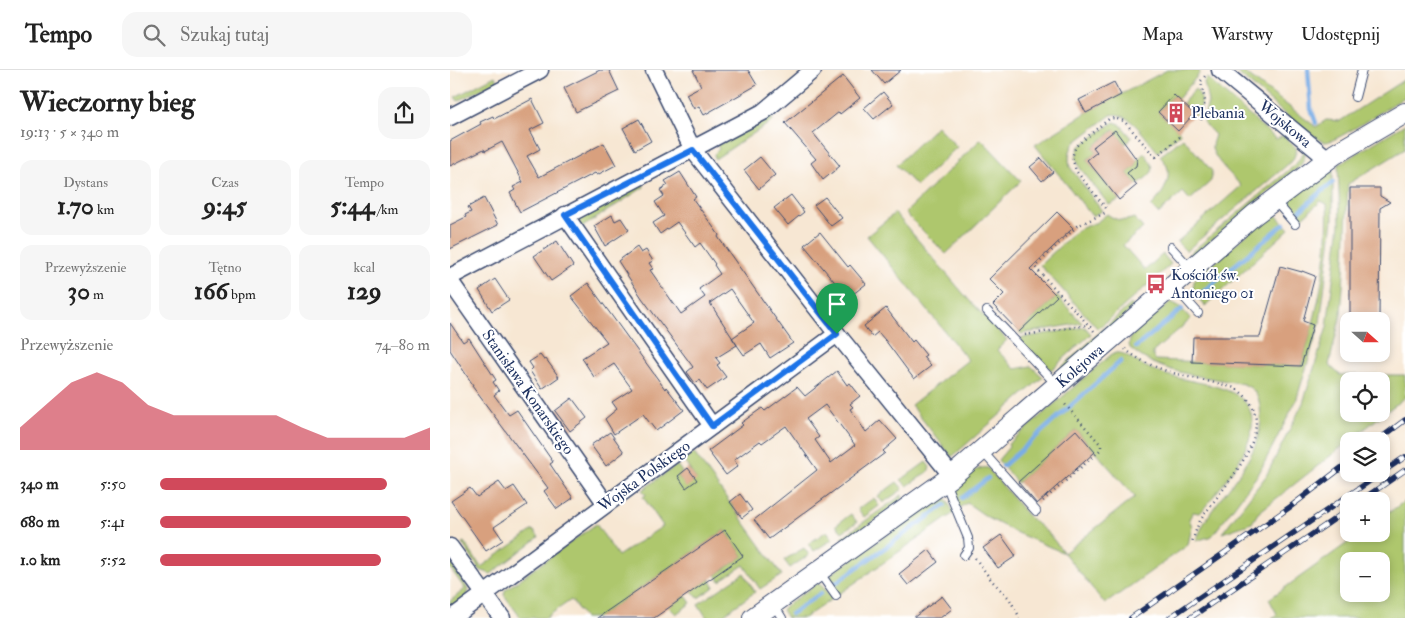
<!DOCTYPE html>
<html lang="pl">
<meta charset="utf-8">
<style>
:root{--surface:#fff;--page:#f6f6f6;--text:#222;--muted:#767676;--line:#e0e0e0;--accent:#d1495b}
body{margin:0;font-family:"IM FELL Double Pica",serif;background:var(--page);color:var(--text);height:100vh;display:flex;flex-direction:column;font-size:19px;white-space:nowrap}
*{box-sizing:border-box;margin:0}
p{font-size:16px;color:var(--muted)}
.icon{flex:none;width:28px;height:28px;fill:none;stroke:currentColor;stroke-width:2;stroke-linecap:round;stroke-linejoin:round}
.map{position:relative;flex:1;overflow:hidden}
.details{display:flex;flex-direction:column;background:var(--surface);width:450px}
.details>*{flex:none}
.needle{width:32px;rotate:111deg}
.fabs{position:absolute;left:890px;top:242px;display:grid;gap:10px}
.fabs a{display:grid;place-items:center;width:50px;height:50px;border-radius:10px;background:var(--surface);box-shadow:0 2px 8px #0003;font-size:25px}
.pin{position:absolute;display:grid;place-items:center;width:42px;height:42px;color:#fff;margin:-51px -21px;border-radius:50% 50% 50% 0;rotate:-45deg;box-shadow:0 0 5px #0007}
.pin .icon{rotate:45deg}
.round{display:grid;place-items:center;flex:none;width:52px;height:52px;border-radius:15px;background:var(--page)}
.overview{display:flex;align-items:center;justify-content:space-between;height:85px;padding:0 20px}
h1{font-size:28px;font-weight:800;line-height:38px}
.metrics{display:grid;grid-template-columns:repeat(3,1fr);gap:8px;height:85px;padding:5px 20px}
.metrics div{display:grid;align-content:center;border-radius:12px;background:var(--page);text-align:center}
.metrics b{font-size:25px;font-weight:800}
.metrics small{font-size:14px;font-weight:400}
.metrics p{font-size:14px}
.chart{height:140px;padding:10px 20px}
.chart p{display:flex;justify-content:space-between}
.chart svg{width:100%;height:90px;margin-top:5px;fill:var(--accent);opacity:.7}
ul{padding:0 20px;list-style:none;font-size:16px}
li{display:grid;grid-template-columns:80px 60px 1fr;align-items:center;height:38px}
li i{height:12px;border-radius:6px;background:var(--accent)}
header{display:flex;align-items:center;gap:30px;box-sizing:border-box;height:70px;padding:0 25px;background:var(--surface);border-bottom:1px solid var(--line)}
header strong{font-size:24px}
nav{display:flex;gap:28px;margin-inline-start:auto;font-size:18px}
.search{width:350px;height:45px;background:var(--page);display:flex;align-items:center;gap:12px;box-sizing:border-box;padding:0 18px;border-radius:15px;color:var(--muted);font-size:19px}
main{display:flex;flex:1;min-height:0}
.map>svg:first-child{display:block}
.green{fill:#aec76d;stroke:#647b66;fill-rule:evenodd}
.lines{fill:none;stroke-linecap:round;stroke-linejoin:round}
.stream{stroke:#79ade6;stroke-width:4.5}
.building{fill:#d8a07e;fill-rule:evenodd}
.service-casing{stroke:#3c4b70;stroke-width:10}
.minor-casing{stroke:#3c4b70;stroke-width:19}
.tertiary-casing{stroke:#3c4b70;stroke-width:22}
.path{stroke:#3c4b70;stroke-width:2.5;stroke-dasharray:1 4;stroke-linecap:butt}
.service{stroke:#fff;stroke-width:8}
.minor{stroke:#fff;stroke-width:16}
.tertiary{stroke:#fff;stroke-width:20}
.rail-casing{stroke:#1b2f5e;stroke-width:5.5}
.rail{stroke:#fff;stroke-width:4;stroke-dasharray:11;stroke-linecap:butt}
.route-casing{stroke:#fff;stroke-width:10}
.route{stroke:#1a73e8;stroke-width:6}
.labels{text-anchor:middle;dominant-baseline:central;stroke-width:4;stroke-linejoin:round;paint-order:stroke}
.poi-label{font-size:16px;fill:#1b2f5e;stroke:#fff;text-anchor:start}
.street-label{font-size:16px;fill:#1b2f5e;stroke:#fff}
</style>
<header>
<strong>Tempo</strong>
<div class="search"><svg class="icon" aria-label="search" viewBox="0 0 24 24"><circle cx="10" cy="10" r="6"/><path d="M15 15l6 6"/></svg>Szukaj tutaj</div>
<nav><a>Mapa</a><a>Warstwy</a><a>Udostępnij</a></nav>
</header>
<main>
<section class="details">
<div class="overview"><div><h1>Wieczorny bieg</h1><p>19:13 · 5 × 340 m</p></div><a class="round"><svg class="icon" aria-label="share" viewBox="0 0 24 24"><path d="M12 15V3M7 8l5-5 5 5M5 13v7h14v-7"/></svg></a></div>
<div class="metrics">
<div><p>Dystans</p><b>1.70<small> km</small></b></div>
<div><p>Czas</p><b>9:45</b></div>
<div><p>Tempo</p><b>5:44<small> /km</small></b></div>
</div>
<div class="metrics">
<div><p>Przewyższenie</p><b>30<small> m</small></b></div>
<div><p>Tętno</p><b>166<small> bpm</small></b></div>
<div><p>kcal</p><b>129</b></div>
</div>
<div class="chart"><p><span>Przewyższenie</span>74–80 m</p>
<svg viewBox="0 0 160 44" preserveAspectRatio="none"><path d="M0 44V33L10 22L20 11L30 6L40 11L50 22L60 27L70 27L80 27L90 27L100 27L110 33L120 38L130 38L140 38L150 38L160 33V44z"/></svg>
</div>
<ul>
<li><b>340 m</b>5:50<i style="width:84%"></i></li>
<li><b>680 m</b>5:41<i style="width:93%"></i></li>
<li><b>1.0 km</b>5:52<i style="width:82%"></i></li>
</ul>
</section>
<div class="map">
<svg width="955" height="548" viewBox="0 0 955 548">
<rect width="100%" height="100%" fill="#fff"/>
<filter id="ink" filterUnits="userSpaceOnUse"><feTurbulence type="fractalNoise" baseFrequency=".02" numOctaves="2"/><feDisplacementMap in="SourceGraphic" scale="10" xChannelSelector="R" yChannelSelector="G"/><feConvolveMatrix kernelMatrix="1 2 1 2 8 2 1 2 1" color-interpolation-filters="sRGB"/></filter>
<filter id="wash" filterUnits="userSpaceOnUse"><feTurbulence type="fractalNoise" baseFrequency=".0096" numOctaves="4" result="noise"/><feDisplacementMap in="SourceGraphic" scale="20" xChannelSelector="R" yChannelSelector="G"/><feGaussianBlur stdDeviation="1.12" result="paint"/><feColorMatrix in="noise" values="0 0 0 0 0 0 0 0 0 0 0 0 0 0 0 0 0 1.4 0 .05"/><feComposite in="paint" operator="in"/></filter>
<g filter="url(#wash)">
<rect width="100%" height="100%" fill="#f7e7d3"/>
<g class="green">
<path d="M717 0H749L750 3 728 29 724 25 708 42 731 63 708 82C696 69 679 40 661 45L624 73C619 81 618 87 620 97L652 141 642 146 585 75 636 43Z"/>
<path d="M784 0H791L866 57 876 50 890 51 955 9V27C941 35 888 71 876 72 869 72 866 64 859 65Z"/>
<path d="M45 6 48 11 8 31 5 27Z"/>
<path d="M757 8 826 69 834 66 847 79 843 90 736 181 727 172 791 116C783 106 763 89 762 77 762 72 764 69 765 65L753 52 758 32 754 12Z"/>
<path d="M745 19C755 30 751 34 748 48L733 33Z"/>
<path d="M318 47 324 50 265 89 264 84 269 79 267 75Z"/>
<path d="M664 52 670 54 682 68 676 74 664 60 643 77 647 82 637 90 669 130 659 135 630 98 626 87 629 77Z"/>
<path d="M955 54V79L898 114 895 189 891 244 879 295 890 305H955V327L808 443 802 453 772 463 816 406 853 333 877 257 890 154 888 95ZM899 311H931V344H899Z"/>
<path d="M487 56 507 77 466 116 446 95Z"/>
<path d="M733 68 762 101 761 111 740 130 733 122 708 144 701 136C711 127 722 111 717 96 716 93 712 89 710 86Z"/>
<path d="M531 69 571 111 496 184 455 143Z"/>
<path d="M855 80V86L851 95 741 187 739 184 846 94Z"/>
<path d="M694 83C709 101 703 102 687 115L677 103 686 96 687 90Z"/>
<path d="M883 99V150L870 253 846 331 809 403 762 466 746 471C749 464 752 456 756 450 777 415 817 382 810 337 809 326 804 318 793 314 756 306 710 305 680 278L679 274 681 266 721 232 729 236 741 249 703 282V287L706 290 851 296C867 243 880 190 877 134L871 131 851 149 839 131 843 125Z"/>
<path d="M193 113 194 117 131 158 128 150 129 144Z"/>
<path d="M445 143 518 229 557 270 547 280 565 299 581 296 593 307 503 386H501L461 335 518 290 417 166Z"/>
<path d="M821 143 827 146 839 159 755 236 743 222 744 211Z"/>
<path d="M657 144C667 151 673 152 684 148L693 158 673 175 695 200 713 184 721 194 648 259 590 195 627 160 647 152Z"/>
<path d="M607 226 632 253 571 264 569 262Z"/>
<path d="M681 234 683 236 677 244 607 306 604 304Z"/>
<path d="M635 257 641 264 601 300 570 272 571 268Z"/>
<path d="M665 283C675 282 678 287 685 291 697 298 711 304 724 307 743 312 765 314 783 323 833 350 772 414 752 441L749 443 743 442 739 449 742 456 738 475 655 534 614 483 567 463 540 449 517 433 509 438 504 426 505 419C513 411 526 395 538 398L579 447 599 464 614 483 685 427 626 360 567 413 548 390 559 377 558 374 662 284Z"/>
<path d="M244 383 332 505 310 519 294 495 270 511 266 505 293 486 275 460 147 548H135L121 530 98 546 97 548H71L54 525 55 520 146 454 168 486 213 456 193 427 196 425 192 420 227 395 232 402 228 406 236 417 246 409 233 390Z"/>
<path d="M476 392 480 397 478 402 457 416 451 410Z"/>
<path d="M447 412 453 419 433 433 428 426Z"/>
<path d="M452 425 453 429 397 471 391 468Z"/>
<path d="M492 426 496 428 504 443 389 524C382 520 378 512 381 504Z"/>
<path d="M424 428 429 436 414 447 408 439Z"/>
<path d="M955 431V548H822L827 544 819 529 910 464H931V448ZM899 491H931V524H899Z"/>
<path d="M401 444 407 452 392 462 386 455Z"/>
<path d="M83 460 89 467 41 504 30 500 12 473 14 472 31 497Z"/>
<path d="M377 461 383 469 364 481 358 474Z"/>
<path d="M354 478 359 485 340 498 334 490Z"/>
<path d="M0 491 18 519 16 527 1 537 0 531 15 519 0 498Z"/>
<path d="M294 503 305 522 269 548H257L248 534Z"/>
<path d="M260 509 264 516 263 518 248 528 242 521Z"/>
<path d="M368 513 375 519 382 529 354 548H337L332 540 334 537Z"/>
<path d="M236 526 241 533 226 544 219 537Z"/>
</g>
<g class="lines">
<g class="stream">
<path d="M858 0 861 39 866 53"/>
<path d="M846 144 883 112"/>
<path d="M747 227 834 154"/>
<path d="M686 277 732 239"/>
<path d="M553 396 671 291"/>
<path d="M512 428 538 408"/>
<path d="M384 514 495 435"/>
<path d="M341 544 371 523"/>
</g>
</g>
<g id="blocks">
<g class="building">
<path d="M150 0H159L169 21 126 42 114 18Z"/>
<path d="M243 0H298L307 15 254 45 249 36 244 39 236 24 251 16Z"/>
<path d="M422 0H451L434 14Z"/>
<path d="M393 6 410 28 390 44 389 42 363 63 390 96 373 110 361 93 366 89 335 53Z"/>
<path d="M664 12 671 25 636 43 629 30Z"/>
<path d="M433 22 443 34 424 49 414 38Z"/>
<path d="M724 25 744 44 728 61 708 42Z"/>
<path d="M82 29 94 53 80 60 90 79 77 86 89 107 154 73 166 95 147 105 145 103 70 142 60 123 65 120 63 117 73 112 52 72 35 81 34 79 0 96V71L31 54 30 52 43 46 44 49Z"/>
<path d="M189 49 201 71 185 80 173 58Z"/>
<path d="M665 60 687 90 686 96 677 103 687 115 669 130 637 90 647 82 643 77Z"/>
<path d="M310 87 325 105 309 119 294 100Z"/>
<path d="M591 88 603 102 592 111 580 97Z"/>
<path d="M230 102 246 127 243 129 269 165 268 167 343 273 320 288 311 274 294 285 282 268 304 253 280 219 260 233 287 275 266 288 270 293 267 295 276 307 257 320 250 310 245 313 237 302 243 297 192 228 168 191 187 177 191 183 196 180 203 191 199 193 203 199 200 200 231 244 255 227 249 219 270 204 264 195 265 194 250 173 245 177 227 152 210 164 203 153 214 146 205 132 214 126 210 120 218 115 215 111Z"/>
<path d="M900 118H930V126L940 132 930 138 929 251H900Z"/>
<path d="M341 125 354 142 338 155 324 138Z"/>
<path d="M375 127 392 148 381 156 364 135Z"/>
<path d="M34 128 48 155 0 179V155L16 147 15 145 21 142 18 137Z"/>
<path d="M607 142 623 158 580 199 607 226 569 262 543 235 554 224 539 209Z"/>
<path d="M162 145 165 151 171 148 179 160 155 176 144 156Z"/>
<path d="M370 162 398 197 400 195 416 214 398 228 354 175Z"/>
<path d="M107 171 123 196 101 211 84 186Z"/>
<path d="M830 196 852 202V201L865 206 853 251 863 255 851 296 742 292 743 267H810Z"/>
<path d="M45 209 59 230 42 241 29 220Z"/>
<path d="M138 213 215 319 216 317 234 340 206 361 193 344 164 364 155 349 167 339 162 332 182 319 164 294 144 307 132 288 157 272 121 226Z"/>
<path d="M436 238 462 272 464 270 476 285 473 287 481 296 464 309 435 270 428 262 422 267 414 256Z"/>
<path d="M0 253 13 272 19 268 46 310 43 312 49 321 44 325 59 345 67 340 103 392 100 394 123 428 107 439 94 421 98 418 22 316 23 315 0 280Z"/>
<path d="M90 285 94 290 96 289 109 307 92 319 80 301 83 298 79 292Z"/>
<path d="M387 301 397 315 400 313 410 326 400 334 403 337 400 339 416 362 430 350 447 369 433 381 435 383 319 469 304 450 367 400 336 356 312 373 310 371 284 390 288 396 276 405 258 381 293 355 291 353 312 338 315 341 347 317 355 326ZM375 335 405 375 381 393 365 370 369 367 356 349Z"/>
<path d="M122 328 137 348 120 361 105 341Z"/>
<path d="M626 360 645 382 587 434 568 412Z"/>
<path d="M160 362 174 382 156 396 141 375Z"/>
<path d="M238 398 247 410 236 418 228 406Z"/>
<path d="M49 412 56 421 64 416 77 435 44 457 53 470 36 481 1 431 20 418 27 427Z"/>
<path d="M290 424 302 440 292 448 280 432Z"/>
<path d="M275 460 293 486 204 548H147Z"/>
<path d="M551 465 566 486 548 498 533 478Z"/>
<path d="M479 480 488 492 458 515 449 504Z"/>
<path d="M492 526 502 539 490 548H463Z"/>
</g>
</g>
</g>
<g filter="url(#ink)">
<use href="#blocks" fill-opacity="0" stroke="#3c4b70" stroke-width="1"/>
<g class="lines">
<defs>
<g id="service">
<path d="M905 27 912 0"/>
<path d="M825 131 845 154"/>
<path d="M721 177 741 199"/>
<path d="M724 216 748 243"/>
<path d="M537 241 606 314"/>
<path d="M532 381 586 441"/>
<path d="M495 412 518 468 519 478 514 485"/>
<path d="M369 502 386 526"/>
<path d="M324 535 332 548"/>
</g>
<g id="minor">
<path d="M204 0 243 80 387 264 502 406"/>
<path d="M770 0 878 89"/>
<path d="M0 47 90 0"/>
<path d="M115 145 262 356"/>
<path d="M0 207 313 42 363 0"/>
<path d="M0 211 156 434"/>
<path d="M0 477 52 548"/>
<path d="M2 548 387 264"/>
</g>
<path id="tertiary" d="M303 548 502 406 804 145 885 84 955 43"/>
</defs>
<use href="#service" class="service-casing"/>
<use href="#minor" class="minor-casing"/>
<use href="#tertiary" class="tertiary-casing"/>
<g class="path">
<path d="M751 50 755 31 751 11 756 5"/>
<path d="M706 87 731 66"/>
<path d="M656 138 626 101 622 87 626 76 659 49 664 48 674 51 707 89"/>
<path d="M644 261 585 197 627 156 655 143"/>
<path d="M575 265 638 255"/>
<path d="M675 279C706 305 747 307 785 318 839 353 774 414 752 448 747 455 745 464 742 472"/>
<path d="M593 431 647 383 651 379V375L613 332"/>
<path d="M525 488 542 511 559 528 570 548"/>
</g>
<use href="#service" class="service"/>
<use href="#minor" class="minor"/>
<use href="#tertiary" class="tertiary"/>
<defs>
<g id="rail">
<path d="M927 371 955 350"/>
<path d="M931 403 955 387"/>
<path d="M910 431 955 400"/>
<path d="M681 548 840 437 899 392"/>
<path d="M719 548 930 404"/>
<path d="M740 548 899 439"/>
</g>
</defs>
<use href="#rail" class="rail-casing"/>
<use href="#rail" class="rail"/>
</g>
</g>
<g class="lines" filter="url(#ink)">
<defs>
<path id="route" d="M243 80 387 264 262 356 115 145Z"/>
</defs>
<use href="#route" class="route-casing"/>
<use href="#route" class="route"/>
</g>
<defs>
<symbol id="building-bare" viewBox="-9 -9 18 18"><path d="M-4-6H4V6H1V3H-1V6H-4ZM-2.5-4.3h1.7v1.8h-1.7ZM.8-4.3h1.7v1.8H.8ZM-2.5-1h1.7V.8h-1.7ZM.8-1h1.7V.8H.8Z" fill="#d1495b" stroke="#fff" stroke-width="2.5" paint-order="stroke"/></symbol>
<symbol id="bus-bare" viewBox="-9 -9 18 18"><path d="M-5-6H5V4H4V6H2V4H-2V6H-4V4H-5ZM-3.5-4V0h7V-4ZM-3.5 1.2v1.5H-2V1.2ZM2 1.2v1.5H3.5V1.2Z" fill="#d1495b" stroke="#fff" stroke-width="2.5" paint-order="stroke"/></symbol>
</defs>
<g fill-rule="evenodd">
<use href="#building-bare" x="712" y="29" width="28" height="28"/>
<use href="#bus-bare" x="692" y="200" width="28" height="28"/>
</g>
<g class="labels">
<g class="poi-label">
<text x="741" y="43">Plebania</text>
<text x="721" y="205">Kościół św.<tspan x="721" dy="18">Antoniego 01</tspan></text>
</g>
<g class="street-label">
<text transform="translate(835 54) rotate(40)">Wojskowa</text>
<text transform="translate(630 296) rotate(-41)">Kolejowa</text>
<text transform="translate(78 322) rotate(55)">Stanisława Konarskiego</text>
<text transform="translate(194 406) rotate(-36)">Wojska Polskiego</text>
</g>
</g>
</svg>
<div class="fabs">
<a><svg class="needle" viewBox="-14 -14 28 28"><path d="M0-13l5 13h-10z" fill="#e53935"/><path d="M0 13l5-13h-10z" fill="#767676"/></svg></a>
<a><svg class="icon" aria-label="locate" viewBox="0 0 24 24"><circle cx="12" cy="12" r="6"/><path d="M12 2v4M12 18v4M2 12h4M18 12h4"/></svg></a>
<a><svg class="icon" aria-label="layers" viewBox="0 0 24 24"><path d="M12 4l9 5-9 5-9-5zM3 14l9 5 9-5"/></svg></a>
<a>+</a>
<a>−</a>
</div>
<div class="pin" style="left:387px;top:264px;background:#1e9e55"><svg class="icon" aria-label="arrive" viewBox="0 0 24 24"><path d="M6 21V4h12l-3 4 3 4H6"/></svg></div>
</div>
</main>
